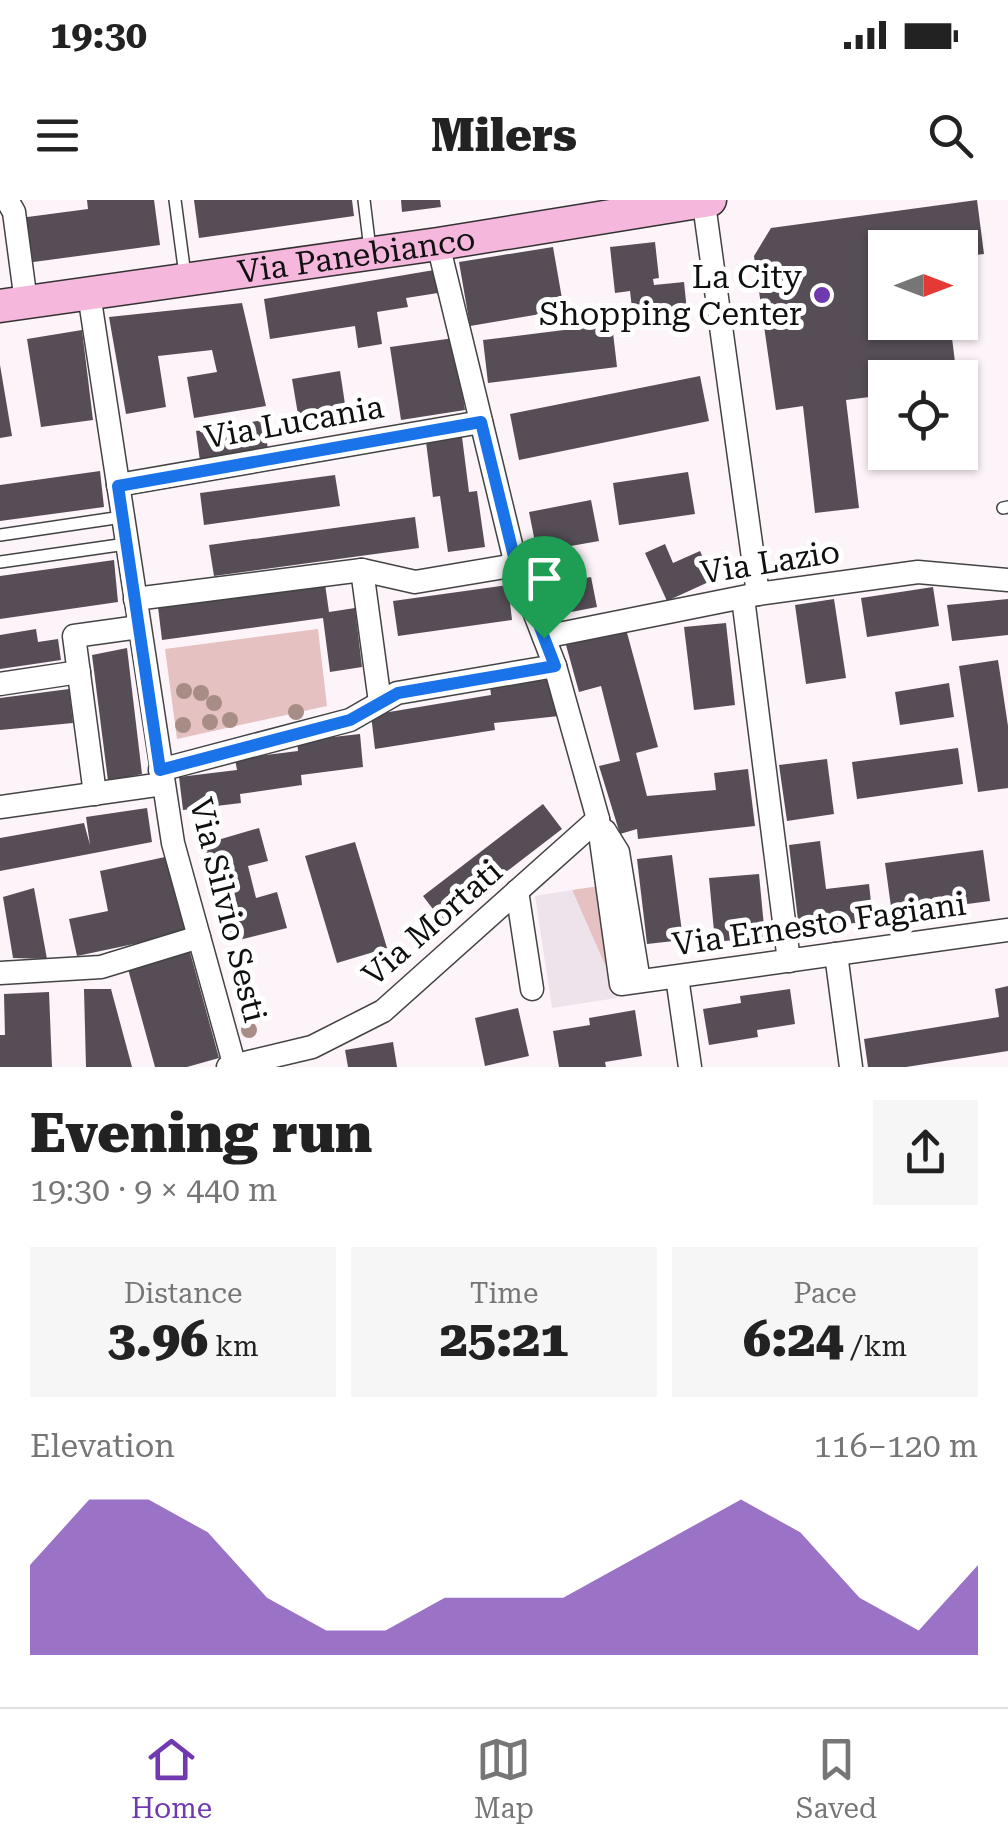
<!DOCTYPE html>
<meta charset="utf-8">
<style>
:root{--surface:#fff;--page:#f6f6f6;--text:#222;--muted:#767676;--line:#e0e0e0;--accent:#7139af}
body{margin:0;font-family:"Roboto Serif",serif;background:var(--page);color:var(--text);height:100vh;display:flex;flex-direction:column;font-size:38px;white-space:nowrap}
*{box-sizing:border-box;margin:0}
p{font-size:32px;color:var(--muted)}
.icon{flex:none;width:55px;height:55px;fill:none;stroke:currentColor;stroke-width:2;stroke-linecap:round;stroke-linejoin:round}
.map{position:relative;height:867px;overflow:hidden}
.panel{display:flex;flex-direction:column;background:var(--surface);flex:1}
.panel>*{flex:none}
.needle{width:65px;rotate:90deg}
.buttons{position:absolute;left:868px;top:30px;display:grid;gap:20px}
.buttons a{display:grid;place-items:center;width:110px;height:110px;border-radius:0px;background:var(--surface);box-shadow:0 2px 8px #0004;font-size:50px}
.pin{position:absolute;display:grid;place-items:center;width:85px;height:85px;color:#fff;margin:-102px -42px;border-radius:50% 50% 50% 0;rotate:-45deg;box-shadow:0 0 10px #0007}
.pin .icon{rotate:45deg}
.round{display:grid;place-items:center;flex:none;width:105px;height:105px;border-radius:0px;background:var(--page)}
.headline{display:flex;align-items:center;justify-content:space-between;height:170px;padding:0 30px}
h1{font-size:55px;font-weight:800;line-height:75px}
.stats{display:grid;grid-template-columns:repeat(3,1fr);gap:15px;height:170px;padding:10px 30px}
.stats div{display:grid;align-content:center;border-radius:0px;background:var(--page);text-align:center}
.stats b{font-size:50px;font-weight:800}
.stats small{font-size:28px;font-weight:400}
.stats p{font-size:28px}
.chart{height:280px;padding:20px 30px}
.chart p{display:flex;justify-content:space-between}
.chart svg{width:100%;height:180px;margin-top:10px;fill:var(--accent);opacity:.7}
.status{display:flex;justify-content:space-between;align-items:center;height:70px;padding:0 50px;background:var(--surface);direction:ltr}
.status svg{height:28px;fill:currentColor}
header{display:flex;justify-content:space-between;align-items:center;height:130px;padding:0 30px;background:var(--surface);font-size:45px;font-weight:800}
.menu{display:flex;justify-content:space-around;align-items:center;height:140px;border-top:2px solid var(--line);background:var(--surface);font-size:28px;color:var(--muted)}
.menu a{display:grid;justify-items:center;gap:5px}
.menu .selected{color:var(--accent)}
.map>svg:first-child{display:block}
.green{fill:#e5c1c1}
.plaza{fill:#eee2eb}
.building{fill:#564d57}
.lines{fill:none;stroke-linecap:round;stroke-linejoin:round}
.lane-casing{stroke:#434343;stroke-width:14}
.street-casing{stroke:#434343;stroke-width:25}
.secondary-casing{stroke:#323232;stroke-width:35}
.lane{stroke:#fff;stroke-width:11}
.street{stroke:#fff;stroke-width:22}
.secondary{stroke:#f5b7db;stroke-width:32}
.tree{fill:#a78d86}
.route-casing{stroke:#fff;stroke-width:20}
.route{stroke:#1a73e8;stroke-width:12}
.poi-dot{fill:#7139af;stroke:#fff;stroke-width:4}
.labels{text-anchor:middle;dominant-baseline:central;stroke-width:10;stroke-linejoin:round;paint-order:stroke}
.street-label{font-size:32px;fill:#101010;stroke:#fff}
.poi-label{font-size:32px;fill:#101010;stroke:#fff;text-anchor:end}
</style>
<div class="status"><b>19:30</b><svg viewBox="0 0 49 12"><path d="M0 12V9h3v3zM5 12V6h3v6zM10 12V3h3v9zM15 12V0h3v12zM26 1h20v11H26zM47 4h2v5h-2z"/></svg></div>
<header><svg class="icon" aria-label="menu" viewBox="0 0 24 24"><path d="M4 6h16M4 12h16M4 18h16"/></svg>Milers<svg class="icon" aria-label="search" viewBox="0 0 24 24"><circle cx="10" cy="10" r="6"/><path d="M15 15l6 6"/></svg></header>
<div class="map">
<svg width="1008" height="867" viewBox="0 0 1008 867">
<rect width="100%" height="100%" fill="#fdf4fa"/>
<g class="green">
<path d="M318 429 327 506 177 539 165 449Z"/>
<path d="M599 686 611 763H604L572 690Z"/>
</g>
<path class="plaza" d="M572 690 604 763H611L617 798 552 808 535 696Z"/>
<g class="building">
<path d="M87 0H154L160 45 26 63 20 18 88 9Z"/>
<path d="M194 0H352L354 16 199 38Z"/>
<path d="M401 0H440L441 7 402 12Z"/>
<path d="M977 0 984 54 960 57V48H885V122H950L957 178H885V195L846 200 859 308 815 313 803 206 776 210 754 56 771 28Z"/>
<path d="M655 42 659 78 653 79 654 85 684 82 687 111 633 117 630 91 615 93 610 47Z"/>
<path d="M553 47 564 110 470 126 459 62Z"/>
<path d="M434 70 438 93 406 98 408 107 377 112 382 144 358 148 355 126 270 139 264 99Z"/>
<path d="M242 103 266 206 194 218 187 177 217 172 212 150 158 156 166 207 126 214 109 117Z"/>
<path d="M612 124 617 167 488 183 483 140Z"/>
<path d="M82 130 93 220 41 227 27 139Z"/>
<path d="M454 138 465 210 401 220 390 147Z"/>
<path d="M0 165 12 236 0 238Z"/>
<path d="M340 171 348 224 301 232 292 179Z"/>
<path d="M700 176 709 221 519 260 510 214Z"/>
<path d="M264 220 268 250 200 261 196 231Z"/>
<path d="M462 237 469 292 477 291 485 347 448 352 440 296 433 297 426 242Z"/>
<path d="M100 271 104 307 0 321V285Z"/>
<path d="M688 272 695 314 619 325 613 283Z"/>
<path d="M335 275 340 306 204 325 200 293Z"/>
<path d="M591 300 599 341 537 352 529 312Z"/>
<path d="M415 317 419 348 214 376 209 345Z"/>
<path d="M665 344 673 363 700 351 713 380 667 401 645 353Z"/>
<path d="M114 360 118 402 0 419V376Z"/>
<path d="M591 377 597 407 566 413 559 383Z"/>
<path d="M325 384 329 412 355 408 362 467 330 472 323 418 162 440 158 407Z"/>
<path d="M508 385 512 420 398 436 393 401Z"/>
<path d="M933 387 939 426 867 437 861 398Z"/>
<path d="M834 399 846 478 806 484 795 405Z"/>
<path d="M1008 399V435L952 441 947 405Z"/>
<path d="M726 423 735 505 694 510 684 427Z"/>
<path d="M36 429 38 442 58 439 61 460 0 469V435Z"/>
<path d="M626 429 658 547 636 553 647 596 716 590 714 573 748 569 755 626 638 639 637 629 620 634 599 566 620 561 601 486 579 492 566 445Z"/>
<path d="M127 448 142 574 108 581 92 455Z"/>
<path d="M998 460 1008 526V588L978 592 959 466Z"/>
<path d="M555 479 559 516 494 523 495 530 375 549 371 515 491 495 490 486Z"/>
<path d="M949 483 954 517 900 525 895 492Z"/>
<path d="M69 489 73 523 0 530V498Z"/>
<path d="M360 534 363 567 301 575 302 585 240 594 241 603 183 610 179 577 237 570 235 559 298 551 297 541Z"/>
<path d="M958 548 963 584 857 599 852 562Z"/>
<path d="M827 559 834 614 787 621 779 565Z"/>
<path d="M543 604 562 629 442 721 423 696Z"/>
<path d="M147 608 152 642 0 671V638L84 623 90 645 86 617Z"/>
<path d="M259 628 268 661 248 666 256 698 277 692 287 728 239 740 227 731 204 644Z"/>
<path d="M820 641 826 689 869 684 873 721 799 729 789 645Z"/>
<path d="M355 642 387 748 337 763 305 656Z"/>
<path d="M983 650 990 701 892 714 885 663Z"/>
<path d="M672 655 683 740 647 744 637 659Z"/>
<path d="M165 657 186 733 77 756 69 719 108 711 100 671Z"/>
<path d="M759 674 765 737 715 742 709 678Z"/>
<path d="M34 688 47 759 13 758 3 697Z"/>
<path d="M190 752 219 858 187 867H155L128 769Z"/>
<path d="M1008 786V851L906 867H868L864 839 999 817 995 789Z"/>
<path d="M84 789H111L132 867H86Z"/>
<path d="M790 789 795 824 757 830 758 837 709 845 703 809 741 803 740 796Z"/>
<path d="M49 792 52 867H0V835H5L4 794Z"/>
<path d="M518 808 529 856 485 866 475 818Z"/>
<path d="M635 810 642 856 605 862 606 867H559L553 831 590 825 589 818Z"/>
<path d="M393 842 397 867H348L345 850Z"/>
</g>
<g class="lines">
<defs>
<g id="lane">
<path d="M175 0 185 75"/>
<path d="M364 0 370 49"/>
<path d="M1003 308 1008 307"/>
<path d="M0 335 122 317"/>
<path d="M0 362 126 344"/>
</g>
<g id="street">
<path d="M7 0 14 12 26 102"/>
<path d="M704 4 758 394"/>
<path d="M438 44 516 365 555 466 598 619 621 784 1008 730"/>
<path d="M89 94 173 643 235 867"/>
<path d="M118 285 481 222"/>
<path d="M362 370 380 502"/>
<path d="M743 398 789 761"/>
<path d="M135 399 362 370 415 382 516 365"/>
<path d="M544 437 758 394 918 372 1008 380"/>
<path d="M0 484 79 472"/>
<path d="M160 570 350 520 397 493 555 466"/>
<path d="M95 594 74 436 139 427"/>
<path d="M0 607 163 584"/>
<path d="M605 631 618 652 639 781"/>
<path d="M517 691 532 789"/>
<path d="M836 754 851 867"/>
<path d="M0 773 101 767 199 737"/>
<path d="M677 777 690 867"/>
<path d="M228 867 312 847 383 811 598 619"/>
</g>
<g id="secondary">
<path id="s1" d="M0 106 438 44 710 0"/>
</g>
</defs>
<use href="#lane" class="lane-casing"/>
<use href="#street" class="street-casing"/>
<use href="#secondary" class="secondary-casing"/>
<use href="#lane" class="lane"/>
<use href="#street" class="street"/>
<use href="#secondary" class="secondary"/>
</g>
<g class="tree">
<circle cx="184" cy="491" r="8"/>
<circle cx="201" cy="493" r="8"/>
<circle cx="214" cy="503" r="8"/>
<circle cx="296" cy="512" r="8"/>
<circle cx="230" cy="520" r="8"/>
<circle cx="210" cy="522" r="8"/>
<circle cx="183" cy="525" r="8"/>
<circle cx="249" cy="830" r="8"/>
</g>
<g class="lines">
<defs>
<path id="route" d="M481 222 516 365 555 466 398 493 350 520 160 570 118 286Z"/>
</defs>
<use href="#route" class="route-casing"/>
<use href="#route" class="route"/>
</g>
<circle class="poi-dot" cx="822" cy="95" r="10"/>
<g class="labels">
<g class="street-label">
<text stroke="none"><textPath href="#s1" startOffset="360">Via Panebianco</textPath></text>
<text transform="translate(294 222) rotate(-10)">Via Lucania</text>
<text transform="translate(770 362) rotate(-9)">Via Lazio</text>
<text transform="translate(228 710) rotate(76)">Via Silvio Sesti</text>
<text transform="translate(432 723) rotate(-41)">Via Mortati</text>
<text transform="translate(819 724) rotate(-8)">Via Ernesto Fagiani</text>
</g>
<g class="poi-label">
<text x="802" y="77">La City<tspan x="802" dy="37">Shopping Center</tspan></text>
</g>
</g>
</svg>
<div class="buttons">
<a><svg class="needle" viewBox="-14 -14 28 28"><path d="M0-13l5 13h-10z" fill="#e53935"/><path d="M0 13l5-13h-10z" fill="#767676"/></svg></a>
<a><svg class="icon" aria-label="locate" viewBox="0 0 24 24"><circle cx="12" cy="12" r="6"/><path d="M12 2v4M12 18v4M2 12h4M18 12h4"/></svg></a>
</div>
<div class="pin" style="left:544px;top:438px;background:#1e9e55"><svg class="icon" aria-label="arrive" viewBox="0 0 24 24"><path d="M6 21V4h12l-3 4 3 4H6"/></svg></div>
</div>
<section class="panel">
<div class="headline"><div><h1>Evening run</h1><p>19:30 · 9 × 440 m</p></div><a class="round"><svg class="icon" aria-label="share" viewBox="0 0 24 24"><path d="M12 15V3M7 8l5-5 5 5M5 13v7h14v-7"/></svg></a></div>
<div class="stats">
<div><p>Distance</p><b>3.96<small> km</small></b></div>
<div><p>Time</p><b>25:21</b></div>
<div><p>Pace</p><b>6:24<small> /km</small></b></div>
</div>
<div class="chart"><p><span>Elevation</span>116–120 m</p>
<svg viewBox="0 0 160 44" preserveAspectRatio="none"><path d="M0 44V22L10 6L20 6L30 14L40 30L50 38L60 38L70 30L80 30L90 30L100 22L110 14L120 6L130 14L140 30L150 38L160 22V44z"/></svg>
</div>
</section>
<nav class="menu">
<a class="selected"><svg class="icon" aria-label="home" viewBox="0 0 24 24"><path d="M3 11l9-7 9 7M6 9v11h12V9"/></svg>Home</a>
<a><svg class="icon" aria-label="map" viewBox="0 0 24 24"><path d="M3 6l6-2 6 2 6-2v14l-6 2-6-2-6 2zM9 4v14M15 6v14"/></svg>Map</a>
<a><svg class="icon" aria-label="saved" viewBox="0 0 24 24"><path d="M7 4h10v16l-5-4-5 4z"/></svg>Saved</a>
</nav>
